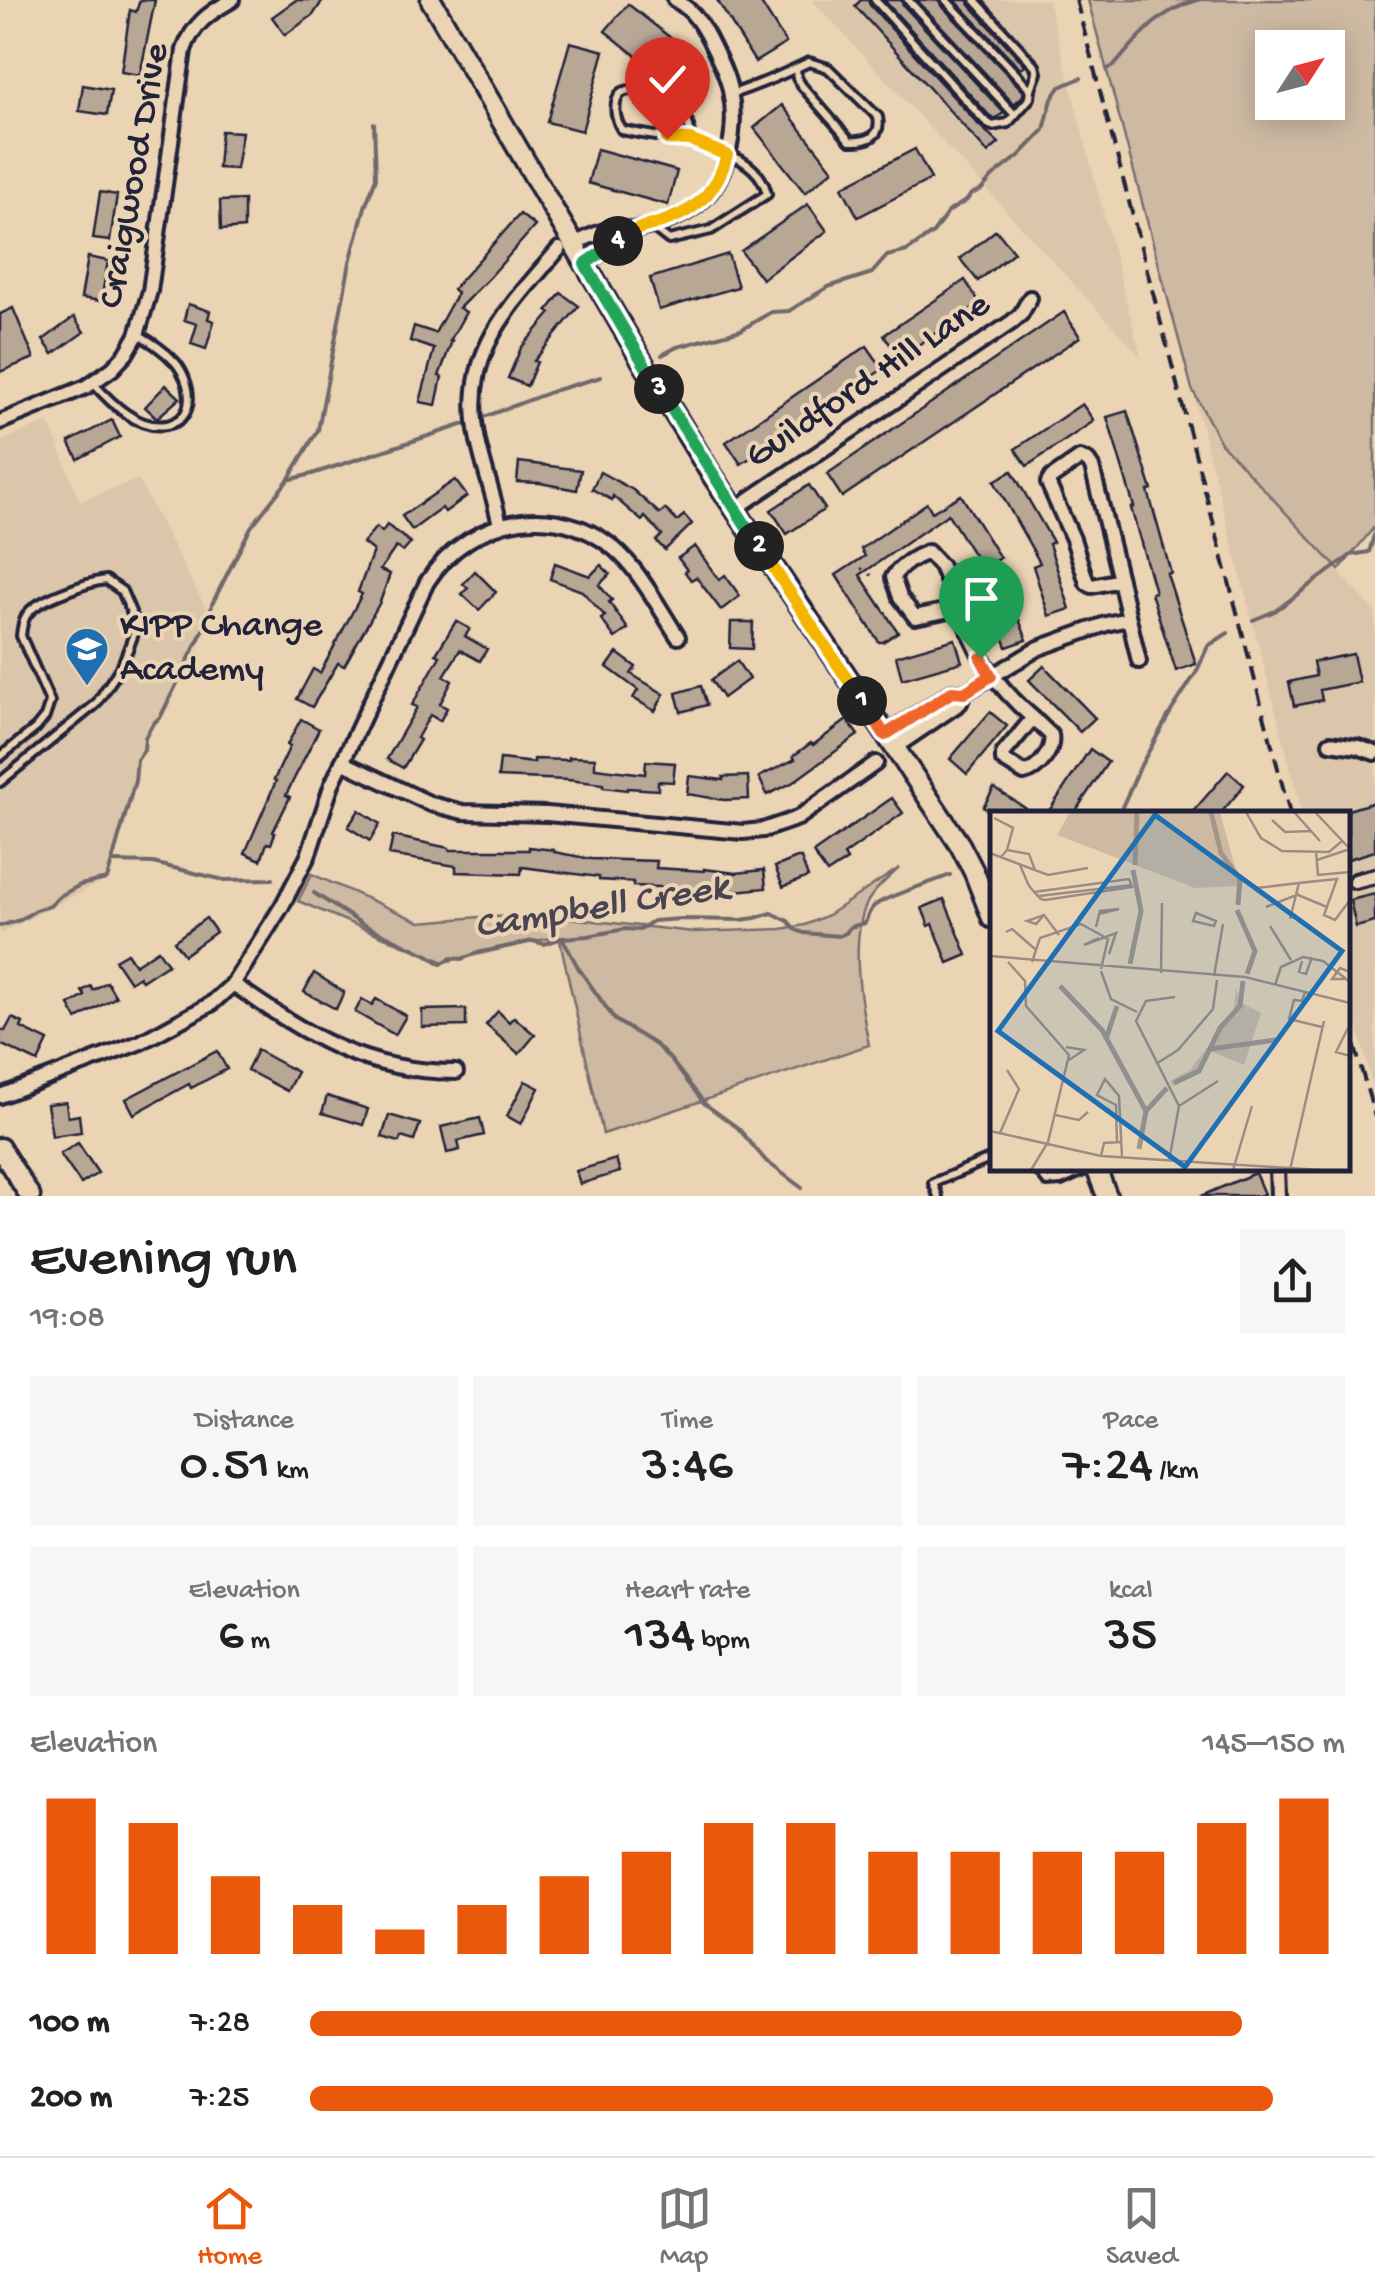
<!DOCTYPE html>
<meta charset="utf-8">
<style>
:root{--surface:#fff;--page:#f6f6f6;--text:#202124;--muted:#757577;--line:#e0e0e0;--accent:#ea580c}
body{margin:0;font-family:"Gochi Hand",sans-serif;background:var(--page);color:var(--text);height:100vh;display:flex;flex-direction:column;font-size:38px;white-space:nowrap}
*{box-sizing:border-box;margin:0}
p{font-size:32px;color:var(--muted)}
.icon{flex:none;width:55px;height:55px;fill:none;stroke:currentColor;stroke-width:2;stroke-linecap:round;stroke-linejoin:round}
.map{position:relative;height:1196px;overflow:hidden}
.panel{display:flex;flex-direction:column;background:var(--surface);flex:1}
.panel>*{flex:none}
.needle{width:65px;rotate:54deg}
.controls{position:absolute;left:1255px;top:30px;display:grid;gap:20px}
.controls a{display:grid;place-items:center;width:90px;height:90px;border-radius:0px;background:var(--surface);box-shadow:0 5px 25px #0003;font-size:50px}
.pin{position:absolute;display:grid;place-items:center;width:85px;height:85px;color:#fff;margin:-102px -42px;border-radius:50% 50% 50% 0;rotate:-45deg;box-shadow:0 0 10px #0007}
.pin .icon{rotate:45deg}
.km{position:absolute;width:50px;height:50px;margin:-25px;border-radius:50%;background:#222;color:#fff;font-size:28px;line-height:50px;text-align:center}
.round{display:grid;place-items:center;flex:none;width:105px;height:105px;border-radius:0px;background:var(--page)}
.head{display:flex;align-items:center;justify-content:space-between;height:170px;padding:0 30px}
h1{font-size:55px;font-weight:600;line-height:75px}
.figures{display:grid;grid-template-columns:repeat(3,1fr);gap:15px;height:170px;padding:10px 30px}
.figures div{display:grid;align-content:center;border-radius:0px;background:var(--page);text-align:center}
.figures b{font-size:50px;font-weight:600}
.figures small{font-size:28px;font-weight:400}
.figures p{font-size:28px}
.chart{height:280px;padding:20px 30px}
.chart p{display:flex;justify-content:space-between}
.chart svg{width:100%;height:180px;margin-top:10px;stroke:var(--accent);stroke-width:6}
ul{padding:0 30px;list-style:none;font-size:32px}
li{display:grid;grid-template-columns:160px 120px 1fr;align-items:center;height:75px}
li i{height:25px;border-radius:12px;background:var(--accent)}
.tab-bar{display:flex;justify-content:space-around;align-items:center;height:140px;border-top:2px solid var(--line);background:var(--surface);font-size:28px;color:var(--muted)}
.tab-bar a{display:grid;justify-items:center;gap:5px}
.tab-bar .on{color:var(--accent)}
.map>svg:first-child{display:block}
.built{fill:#dcc6ab}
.green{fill:#cebaa3;stroke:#786e6f;stroke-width:2.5;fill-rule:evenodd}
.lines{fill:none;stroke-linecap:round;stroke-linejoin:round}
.stream{stroke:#70676a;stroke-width:4}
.building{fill:#b9a796;stroke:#22223b;stroke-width:2.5}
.lane-casing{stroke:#22223b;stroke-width:14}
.street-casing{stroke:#22223b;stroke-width:20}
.secondary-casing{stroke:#22223b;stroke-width:25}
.path{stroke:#22223b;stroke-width:2.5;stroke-dasharray:2.5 8;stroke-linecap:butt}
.lane{stroke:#ebd4b4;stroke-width:6}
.street{stroke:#ebd4b4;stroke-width:12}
.secondary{stroke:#ebd4b4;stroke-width:18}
.rail{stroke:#22223b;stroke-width:4;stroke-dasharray:15 8;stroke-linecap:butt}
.split-1-casing{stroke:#fff;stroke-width:20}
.split-2-casing{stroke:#fff;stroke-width:20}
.split-3-casing{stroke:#fff;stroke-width:20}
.split-4-casing{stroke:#fff;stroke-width:20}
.split-5-casing{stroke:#fff;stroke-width:20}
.split-1{stroke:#f0652b;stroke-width:12}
.split-2{stroke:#f5b400;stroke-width:12}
.split-3{stroke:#22a559;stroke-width:12}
.split-4{stroke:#22a559;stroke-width:12}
.split-5{stroke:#f5b400;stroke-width:12}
.labels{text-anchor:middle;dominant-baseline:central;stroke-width:8;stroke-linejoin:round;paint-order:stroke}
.street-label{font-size:38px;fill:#22223b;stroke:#ebd4b4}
.poi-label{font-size:38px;fill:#22223b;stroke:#ebd4b4;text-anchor:start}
.water-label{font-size:40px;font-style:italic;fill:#494452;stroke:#ebd4b4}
.inset-river{fill:none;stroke:#a49589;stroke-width:5}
.inset-road{fill:none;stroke:#9b8d84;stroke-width:2.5}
.view{fill:#1f6fb2;fill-opacity:0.15;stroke:#1f6fb2;stroke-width:5}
.inset-edge{fill:none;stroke:#22223b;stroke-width:5}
</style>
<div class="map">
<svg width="1375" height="1196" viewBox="0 0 1375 1196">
<rect width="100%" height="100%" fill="#ebd4b4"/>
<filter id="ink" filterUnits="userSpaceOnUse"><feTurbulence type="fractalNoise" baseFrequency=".01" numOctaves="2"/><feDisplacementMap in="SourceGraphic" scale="20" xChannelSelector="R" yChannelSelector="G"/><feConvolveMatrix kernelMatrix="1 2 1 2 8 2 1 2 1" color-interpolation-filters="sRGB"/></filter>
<g filter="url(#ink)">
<g class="built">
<path d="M812 0H1048L1141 357 988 191Z"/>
<path d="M1192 389 1221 443 1375 611V1096L1348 990V814L1302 813Z"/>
<path d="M49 422 80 501 138 479 210 616 161 716 152 725 145 738 144 750 137 760 135 781 107 879 0 934V441Z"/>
</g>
<g class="green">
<path d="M1088 0H1375V526L1339 570 1221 443 1192 389ZM1272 48H1328V102H1272Z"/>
<path d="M899 868C889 878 873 890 867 903 849 939 861 1007 869 1045L603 1134 559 936 444 962 298 901 312 874 420 922 480 917 551 916 693 932 781 929 805 925 828 915Z"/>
</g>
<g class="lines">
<g class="stream">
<path d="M1107 69 1114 66C1139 37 1159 10 1198 0"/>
<path d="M662 355 677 347 741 330 771 312 789 311 828 287 872 273 887 256 907 251 933 233 948 212 967 200 971 194 981 190 992 177 1019 156 1044 130 1052 99 1060 87 1081 78"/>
<path d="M484 417 556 390 601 377"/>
<path d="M288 480 312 474 465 424"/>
<path d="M1253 620 1275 611 1351 555 1369 552 1375 532"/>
<path d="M1123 814 1122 807 1141 765 1170 713 1196 673 1208 646 1228 633"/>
<path d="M112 862 153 863 224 880 273 879"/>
<path d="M314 893 362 924 428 955 441 964 451 958 462 959 477 953 533 941 544 944 562 938 588 936 625 929 639 930 653 921 681 919 741 920 755 918 772 913 788 921 796 930 804 933 839 936 846 933 850 927 865 923C867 918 869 912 872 908 880 898 934 882 950 875"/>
<path d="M0 926 20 920 36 910 50 906 60 896 80 885 107 879 135 781 137 760 144 750 145 738 152 725 161 716 210 616 212 604 251 527 288 480 318 430 350 262 365 207 376 178 374 123"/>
<path d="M562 938 579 969 615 1020 656 1045 670 1059 705 1104 738 1128 766 1161 802 1188"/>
</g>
</g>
<g class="building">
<path d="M140 0H155L140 75 121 72 130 10 136 12Z"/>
<path d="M296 0H323L313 15 285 35 272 17Z"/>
<path d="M717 0H759L786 43 755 62Z"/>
<path d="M861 0H868L870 5 979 125 999 143 988 153 855 6Z"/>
<path d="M884 0H901L903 5 1004 113 994 119 989 115Z"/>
<path d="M917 0H939L941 5 1024 92 1022 97 1014 104Z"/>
<path d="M955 0H968L970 5 1025 65 1021 69Z"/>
<path d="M628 4 692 55 670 83 605 31Z"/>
<path d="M570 42 604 51 582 131 547 122Z"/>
<path d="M83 85 111 90 107 115 79 111Z"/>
<path d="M782 105 833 170 805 193 754 128Z"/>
<path d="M221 131 242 132 236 169 218 168Z"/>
<path d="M597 149 677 171 668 205 588 183Z"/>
<path d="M915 149 931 179 858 217 842 187Z"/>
<path d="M100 192 117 195 110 241 93 239Z"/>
<path d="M244 200V228L221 230 220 201Z"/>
<path d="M808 204 827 231 762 279 741 251Z"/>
<path d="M520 214 535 226 490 277 459 308 466 312 450 341H452L439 376 442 377 436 405 420 402 434 349 410 341 414 326 435 333 457 293 453 289Z"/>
<path d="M996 230 1014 252 978 281 960 259Z"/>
<path d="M728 254 738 287 659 310 650 278Z"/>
<path d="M88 257 108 261 101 301 81 298Z"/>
<path d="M965 280 980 303 899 358 884 335Z"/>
<path d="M561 293 579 306 534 361 537 362 527 386 508 378 521 348 551 313 547 311Z"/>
<path d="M188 304 210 311 208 319 214 321 206 349 191 344 197 324 184 320Z"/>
<path d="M13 308 34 358 0 372V314Z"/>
<path d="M1064 312 1080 337 842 497 827 474Z"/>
<path d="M74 317 84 332 53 354 43 340Z"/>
<path d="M867 346 883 369 741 464 726 442Z"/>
<path d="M166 385 180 398 157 418 145 407Z"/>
<path d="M1082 404 1094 421 1027 466 1015 449Z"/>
<path d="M1127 411 1152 490 1148 491 1171 573 1167 574 1196 664 1176 671 1151 593 1155 592 1131 508 1134 507 1107 417Z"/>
<path d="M112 420 120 437 78 459 69 442Z"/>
<path d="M519 462 581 470 577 490 540 483 517 482Z"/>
<path d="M1012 471 1053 542 1049 544 1070 609 1049 616 1033 566 1040 563 994 481Z"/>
<path d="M600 472 633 490 660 514 665 509 677 521 684 515 692 524 665 550 656 541 662 535 645 517 642 521 613 496 612 500 592 489Z"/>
<path d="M455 480 467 496 445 512 442 508 412 530 402 516Z"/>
<path d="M809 485 825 509 787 534 771 510Z"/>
<path d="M961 495 1000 558 996 560 1027 640 1007 647 981 579 987 576 948 514 860 575 898 632 883 642H879L836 575 865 556 861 549 927 503 932 512Z"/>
<path d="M387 525 411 543 403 552 396 547 380 570 390 574 380 602 344 666 338 663 312 707 297 699 313 669 320 673 362 594 358 592 373 551 363 543 376 527 382 532Z"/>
<path d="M695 546 719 580 725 575 740 596 721 610 696 577 691 580 685 572 687 570 678 558Z"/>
<path d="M555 563 590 576 601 565 610 574 599 585 612 600 609 602 628 629 615 638 601 619 605 616 582 591 550 579Z"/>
<path d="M475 571 496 592 479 610 462 594 468 588 463 584Z"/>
<path d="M456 621 470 629 465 636 487 649 480 661 460 650 444 676 452 681 440 704 447 708 440 721 430 715 417 738 420 740 403 768 387 759 417 707 412 705 440 656 436 654Z"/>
<path d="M731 622H753L752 649 730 648Z"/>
<path d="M955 639 962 662 902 679 896 656Z"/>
<path d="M617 653 636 667 631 674 664 694 655 711 633 698 638 690 607 667Z"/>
<path d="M1353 654 1359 682 1320 690 1322 700 1294 706 1289 682 1316 676 1313 662Z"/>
<path d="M737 661 749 679 723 698 711 680Z"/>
<path d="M1044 666 1095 718 1080 732 1029 680Z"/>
<path d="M701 686 707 705 681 712 676 693Z"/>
<path d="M990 712 1007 726 967 774 950 759Z"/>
<path d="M301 719 319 729 286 795 290 797 273 832 275 833 271 844 267 843 261 860 245 853 276 781 274 780 290 746 287 745Z"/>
<path d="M847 720 858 735 792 783 767 795 759 777 795 759 793 756 811 743 813 745Z"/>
<path d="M1090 749 1108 762 1084 798 1074 814H1047Z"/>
<path d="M569 757 595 758V768L645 774 646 761 675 763 673 782 658 781V790L628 788 627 790 603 787V784L568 780 498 777 500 759 534 763V759L569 760Z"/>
<path d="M1228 771 1244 785 1237 794 1220 814H1191Z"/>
<path d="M689 776 723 780V777L748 776 749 799 724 800 687 794Z"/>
<path d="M994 788 1016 802 1034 814H994L983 807Z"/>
<path d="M892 798 903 813 844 855 847 860 827 873 813 853Z"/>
<path d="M1375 802V851L1348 859V810Z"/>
<path d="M359 810 380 824 370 841 348 827Z"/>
<path d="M393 836 449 848V850H529V847L554 850V852L591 859 657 861 656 868 704 871V869L736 873 764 870 766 888 725 892V895L701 892 702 889 633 886V882L599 880V877L522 867 521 874 456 872V866L389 855Z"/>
<path d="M797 858H801L808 877 783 887 775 867Z"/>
<path d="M1375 894V922L1356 927 1350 900Z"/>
<path d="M944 899 967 955 948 963 933 924 929 926 922 908Z"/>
<path d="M206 918 216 932 184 955 174 941Z"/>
<path d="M158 950 168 964 142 981 139 976 130 982 115 960 127 953 135 965Z"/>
<path d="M314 973 344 992 336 1009 304 992Z"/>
<path d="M107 982 116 997 77 1019 69 1005 85 996 82 991 91 986 93 990Z"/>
<path d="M362 999 372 1005 376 999 406 1016 395 1035 355 1012Z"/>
<path d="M466 1009V1026L422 1027V1010Z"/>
<path d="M498 1011 509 1022 514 1017 535 1035 519 1054 486 1025Z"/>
<path d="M12 1018 23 1023 21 1028 48 1041 38 1062 0 1044V1029L5 1031Z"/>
<path d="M257 1050 297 1072 287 1091 247 1070Z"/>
<path d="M217 1051 227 1069 191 1088 189 1084 134 1114 126 1099Z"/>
<path d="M525 1081 539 1088 521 1124 507 1116Z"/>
<path d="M327 1096 368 1109 363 1125 322 1113Z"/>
<path d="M66 1102 68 1117 79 1115 81 1132 52 1136 47 1104Z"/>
<path d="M389 1115 420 1124 414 1141 401 1137 399 1142 382 1137Z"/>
<path d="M480 1118 484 1135 458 1141 460 1150 447 1153 441 1127Z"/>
<path d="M78 1143 98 1173 81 1184 60 1154Z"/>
<path d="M616 1159 620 1172 580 1184 576 1171Z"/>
<path d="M1255 1173 1264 1194 1258 1196H1201Z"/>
</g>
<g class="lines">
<defs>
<g id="lane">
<path d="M875 0 984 120 992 126 1008 123 1030 98 1031 90 946 0"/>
<path d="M908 0 1015 115"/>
<path d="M975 0 1035 66 1037 73 1031 89"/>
<path d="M732 94C759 85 784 74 809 62L828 68 878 117C882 137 867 142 850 141L802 86 797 78 796 68"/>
<path d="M651 226 669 240 711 230 767 194C757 142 664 140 622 130 612 116 611 85 636 91 644 92 680 112 685 118 690 123 690 133 691 141"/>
<path d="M94 384C111 403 138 430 166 425 199 420 191 380 175 362 164 350 151 342 138 334"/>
<path d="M0 757 36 728 45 717 50 702 21 636C22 627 23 618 29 612 40 599 88 582 106 580L122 591 137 626 122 665 96 704 0 782"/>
<path d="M1036 1168 1047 1182 1061 1181 1090 1168"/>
<path d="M938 1196 933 1183 992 1158"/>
</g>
<g id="street">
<path d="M573 244C586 239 603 229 617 229 622 228 627 230 633 230 654 227 681 218 697 205 729 180 738 128 730 90 727 75 720 61 713 47 704 28 694 10 675 0"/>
<path d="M585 265 630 230"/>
<path d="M0 422 86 387 112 369 126 354 137 335 150 291 184 50C193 24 209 13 232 0"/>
<path d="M1080 458 1088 461 1092 467 1120 580 1092 586 1087 583 1073 539 1048 483 1051 478Z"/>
<path d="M735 509 1012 322 1021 314 1030 298"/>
<path d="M500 525C494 496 484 469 478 441 460 354 507 310 559 249"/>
<path d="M928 552 941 566 959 608 915 617 900 597 893 577C900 566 916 556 928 552Z"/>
<path d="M1120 580 1139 661"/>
<path d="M959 608C979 658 992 682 1033 718"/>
<path d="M1033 718 1051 735C1054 750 1039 770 1024 773L1003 760V754Z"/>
<path d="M885 735 952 692 964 693"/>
<path d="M1330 743 1358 747 1375 753"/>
<path d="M894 748 960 703 964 693 1039 648 1106 624 1128 619"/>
<path d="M342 762 431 804 463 812 547 814 743 832 763 830 798 818 876 763"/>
<path d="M1355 881 1375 876"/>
<path d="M233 984C307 1035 362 1072 456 1072"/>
<path d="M0 1096 141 1042 211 1004 233 984 282 906 308 856 332 784 427 582C471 513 567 496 626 560 646 582 661 611 678 637"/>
<path d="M1277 1168 1278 1196"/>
</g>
<g id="secondary">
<path d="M431 0 642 361 708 469 960 845 974 872 992 918"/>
<path d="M0 1148 30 1196"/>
<path d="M1096 1168 1107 1196"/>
</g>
</defs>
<use href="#lane" class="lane-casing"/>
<use href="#street" class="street-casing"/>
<use href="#secondary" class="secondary-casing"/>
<path class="path" d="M861 568 877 579"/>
<use href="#lane" class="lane"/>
<use href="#street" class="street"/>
<use href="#secondary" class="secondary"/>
<g class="rail">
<path d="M1076 0 1290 814"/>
<path d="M1348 1023 1375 1117"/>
</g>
</g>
</g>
<g class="lines" filter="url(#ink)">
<defs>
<path id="split-1" d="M862 701 885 735 952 692 964 693 991 676 981 658"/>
<path id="split-2" d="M759 546 862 701"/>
<path id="split-3" d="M659 389 759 546"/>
<path id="split-4" d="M618 241 585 264 659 389"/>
<path id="split-5" d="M618 241C635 226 650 227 670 219 700 208 719 186 727 155L690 140 667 139"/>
</defs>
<use href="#split-1" class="split-1-casing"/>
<use href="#split-2" class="split-2-casing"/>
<use href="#split-3" class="split-3-casing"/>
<use href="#split-4" class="split-4-casing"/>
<use href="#split-5" class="split-5-casing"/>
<use href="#split-1" class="split-1"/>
<use href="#split-2" class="split-2"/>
<use href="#split-3" class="split-3"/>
<use href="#split-4" class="split-4"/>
<use href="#split-5" class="split-5"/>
</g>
<defs>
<symbol id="school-pin" viewBox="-11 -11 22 30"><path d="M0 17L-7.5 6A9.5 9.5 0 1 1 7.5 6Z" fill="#1f6fb2" stroke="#ebd4b4"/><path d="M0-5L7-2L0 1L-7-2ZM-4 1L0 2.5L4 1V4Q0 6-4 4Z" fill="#fff"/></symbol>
</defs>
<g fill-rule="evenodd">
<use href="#school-pin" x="62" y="624" width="50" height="68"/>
</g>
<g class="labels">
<g class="street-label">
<text transform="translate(136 176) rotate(-80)">Craigwood Drive</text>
<text transform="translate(869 382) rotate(-34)">Guildford Hill Lane</text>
</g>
<g class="poi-label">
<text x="120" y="627">KIPP Change<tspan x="120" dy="44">Academy</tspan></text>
</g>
<g class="water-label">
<text transform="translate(602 909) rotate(-9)">Campbell Creek</text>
</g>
</g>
<g transform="translate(990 811)">
<rect width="360" height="360" fill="#ebd4b4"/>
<path d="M80 1H230L250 75 205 77 67 24ZM246 178 252 192 271 202 254 254 218 239 209 259 183 275 180 270 200 259 243 203Z" fill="#cebaa3"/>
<path class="inset-river" d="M221 1 231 42 250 68 248 94M145 54 147 1M247 99 265 140 257 163M140 153 151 100 143 59M70 175 112 219 156 300M116 228 127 195M220 238 286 229M184 272 209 260 230 217 250 195 253 170M149 338 156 300 177 277"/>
<path class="inset-road" d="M256 1 271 27 292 40 339 41 352 30M304 1 330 30M325 1 360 38M4 7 23 17 17 39M282 9 295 21 321 20M326 41 328 64 360 61M0 42 58 64 98 57M11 46 17 39 39 43 45 59M327 49 360 38M30 54 38 73 40 76 44 81 51 88 55 89 142 76 139 68 44 81M266 77 309 72M308 84 337 96M49 85 142 74M276 96 309 83M206 102 226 110 224 115 203 110ZM54 104 46 113 37 110 54 104 69 124M300 108 309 72 347 68 334 104 345 109 360 89M280 115 301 149M106 116 110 100 129 98 109 103M16 121 22 118 45 138M109 127 94 134 126 122 119 143M0 145 255 166 360 192V220M312 150 309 161 316 163 322 146M18 151 35 170 36 195 79 244 58 331 41 359M42 151 50 127 91 113 118 128 111 158M111 160 121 188 147 201M171 162 172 92M224 165 233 113M356 168H342L350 157 360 161M285 174 291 156 313 146 333 150 360 171M315 181 312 190 304 189 299 208 332 216M358 217 346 241 360 245M76 236 94 239 79 249M166 253 188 239 223 198 227 169M189 295 228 270M65 304 89 309 98 301M0 320 111 345 331 359M10 322 29 278 17 259M127 331 126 294 107 284 115 268 129 285 132 346M111 345 114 332 131 331M179 350 189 295 146 210 156 190 185 186M243 359 262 295M300 359 334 210"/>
<path class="view" d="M165 4 352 140 195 356 8 220Z"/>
<rect width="360" height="360" class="inset-edge"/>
</g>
</svg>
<div class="controls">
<a><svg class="needle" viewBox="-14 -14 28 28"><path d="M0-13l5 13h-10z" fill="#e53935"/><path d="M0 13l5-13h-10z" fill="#757577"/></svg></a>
</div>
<div class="pin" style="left:981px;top:658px;background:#1e9e55"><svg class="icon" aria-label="arrive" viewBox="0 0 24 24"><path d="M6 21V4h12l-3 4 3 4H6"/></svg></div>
<div class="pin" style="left:667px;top:139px;background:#d93025"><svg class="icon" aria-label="check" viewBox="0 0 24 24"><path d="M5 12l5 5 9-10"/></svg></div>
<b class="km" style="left:862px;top:701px">1</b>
<b class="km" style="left:759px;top:546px">2</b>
<b class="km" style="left:659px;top:389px">3</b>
<b class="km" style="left:618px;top:241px">4</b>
</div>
<section class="panel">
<div class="head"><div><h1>Evening run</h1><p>19:08</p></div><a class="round"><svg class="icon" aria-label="share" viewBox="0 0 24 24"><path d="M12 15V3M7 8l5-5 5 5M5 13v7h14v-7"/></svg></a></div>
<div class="figures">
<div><p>Distance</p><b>0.51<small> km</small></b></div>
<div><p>Time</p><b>3:46</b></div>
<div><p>Pace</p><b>7:24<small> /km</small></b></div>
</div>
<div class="figures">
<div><p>Elevation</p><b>6<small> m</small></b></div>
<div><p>Heart rate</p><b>134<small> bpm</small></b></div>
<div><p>kcal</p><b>35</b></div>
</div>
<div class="chart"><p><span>Elevation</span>145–150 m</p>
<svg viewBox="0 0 160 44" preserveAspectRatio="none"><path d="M5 44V6M15 44V12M25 44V25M35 44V32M45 44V38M55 44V32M65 44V25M75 44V19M85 44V12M95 44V12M105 44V19M115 44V19M125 44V19M135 44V19M145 44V12M155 44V6"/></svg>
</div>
<ul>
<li><b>100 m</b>7:28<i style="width:90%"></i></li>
<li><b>200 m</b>7:25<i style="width:93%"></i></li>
</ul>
</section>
<nav class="tab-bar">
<a class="on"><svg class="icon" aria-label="home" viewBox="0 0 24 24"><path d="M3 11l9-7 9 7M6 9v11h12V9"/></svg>Home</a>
<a><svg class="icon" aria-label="map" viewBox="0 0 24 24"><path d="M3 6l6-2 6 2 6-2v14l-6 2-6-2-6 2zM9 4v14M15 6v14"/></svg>Map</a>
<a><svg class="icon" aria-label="saved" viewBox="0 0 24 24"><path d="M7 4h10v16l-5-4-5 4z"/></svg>Saved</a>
</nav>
